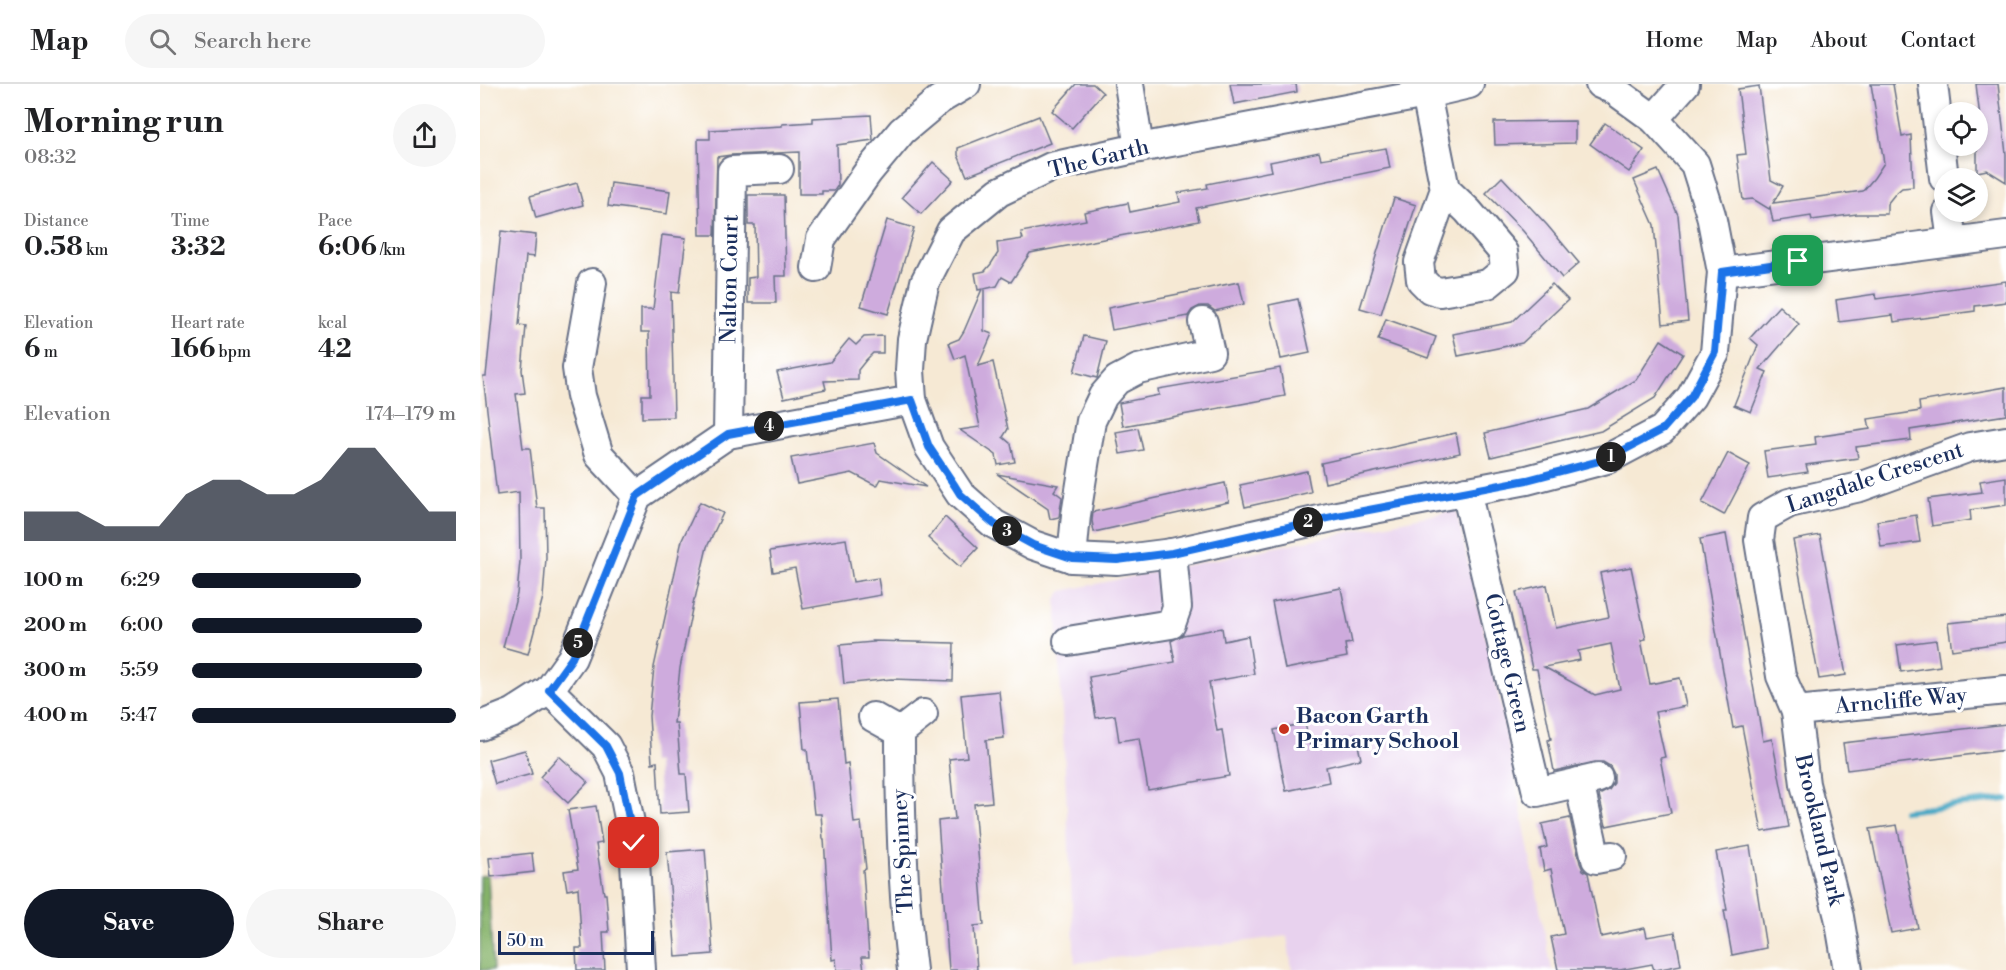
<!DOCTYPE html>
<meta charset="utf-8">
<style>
:root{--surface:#fff;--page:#f6f6f6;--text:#202124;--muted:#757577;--line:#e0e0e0;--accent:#111827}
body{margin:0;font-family:"Libre Bodoni",serif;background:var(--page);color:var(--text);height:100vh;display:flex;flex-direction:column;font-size:22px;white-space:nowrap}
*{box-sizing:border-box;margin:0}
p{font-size:20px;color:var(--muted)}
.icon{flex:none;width:33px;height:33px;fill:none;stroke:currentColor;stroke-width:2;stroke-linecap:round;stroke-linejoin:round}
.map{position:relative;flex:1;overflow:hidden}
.side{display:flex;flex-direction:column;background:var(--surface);width:480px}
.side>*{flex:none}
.tools{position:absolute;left:1454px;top:18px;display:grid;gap:12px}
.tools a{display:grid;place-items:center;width:54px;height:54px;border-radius:50%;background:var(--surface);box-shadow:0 3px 9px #0003;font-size:30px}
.scale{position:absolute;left:18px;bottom:15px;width:156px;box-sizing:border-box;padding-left:6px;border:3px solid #1b2f5e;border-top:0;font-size:16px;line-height:21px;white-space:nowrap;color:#1b2f5e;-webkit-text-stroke:4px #fff;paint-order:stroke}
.pin{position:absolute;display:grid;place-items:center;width:51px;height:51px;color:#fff;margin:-26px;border-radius:12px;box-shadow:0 3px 9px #0006}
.km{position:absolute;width:30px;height:30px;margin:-15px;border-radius:50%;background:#222;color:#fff;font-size:16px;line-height:30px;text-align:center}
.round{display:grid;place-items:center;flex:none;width:63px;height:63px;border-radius:32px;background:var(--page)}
.headline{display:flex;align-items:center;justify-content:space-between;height:102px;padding:0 24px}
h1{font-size:33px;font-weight:700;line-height:45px}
.metrics{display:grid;grid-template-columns:repeat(3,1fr);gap:9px;height:102px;padding:6px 24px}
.metrics div{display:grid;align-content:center}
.metrics b{font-size:26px;font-weight:700}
.metrics small{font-size:16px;font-weight:400}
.metrics p{font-size:16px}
.chart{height:168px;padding:12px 24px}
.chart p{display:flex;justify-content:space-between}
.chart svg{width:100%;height:108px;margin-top:6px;fill:var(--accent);opacity:.7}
.primary-button{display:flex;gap:12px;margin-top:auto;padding:12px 24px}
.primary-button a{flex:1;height:69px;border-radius:36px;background:var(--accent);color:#fff;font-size:24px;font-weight:700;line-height:69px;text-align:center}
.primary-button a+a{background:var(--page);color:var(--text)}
ul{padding:0 24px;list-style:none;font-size:20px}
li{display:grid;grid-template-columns:96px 72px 1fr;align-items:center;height:45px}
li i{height:15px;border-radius:8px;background:var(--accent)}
header{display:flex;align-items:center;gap:36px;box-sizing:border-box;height:84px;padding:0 30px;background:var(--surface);border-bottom:2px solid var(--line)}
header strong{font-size:28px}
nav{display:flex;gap:33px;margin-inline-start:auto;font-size:21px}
.search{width:420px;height:54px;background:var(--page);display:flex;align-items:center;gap:15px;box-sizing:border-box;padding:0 21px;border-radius:33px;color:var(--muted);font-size:22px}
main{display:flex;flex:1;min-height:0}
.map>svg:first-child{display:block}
.built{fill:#e8d2ee}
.forest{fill:#85b269;stroke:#507064;stroke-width:1.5}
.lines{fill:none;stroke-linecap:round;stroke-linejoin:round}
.stream{stroke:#46a8c5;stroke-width:6}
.building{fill:#ceabdd;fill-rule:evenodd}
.minor-casing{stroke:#687087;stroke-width:32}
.minor{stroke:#fff;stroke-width:28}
.route-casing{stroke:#fff;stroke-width:12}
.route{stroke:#1a73e8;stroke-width:8}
.poi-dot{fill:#c8321e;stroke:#fff;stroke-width:2}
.labels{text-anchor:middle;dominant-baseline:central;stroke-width:6;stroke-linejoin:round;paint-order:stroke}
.street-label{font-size:22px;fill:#1b2f5e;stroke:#fff}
.poi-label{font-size:22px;font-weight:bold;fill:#1b2f5e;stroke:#fff;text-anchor:start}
</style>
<header>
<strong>Map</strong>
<div class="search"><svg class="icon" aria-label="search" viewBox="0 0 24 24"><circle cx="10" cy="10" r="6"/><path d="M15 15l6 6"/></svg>Search here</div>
<nav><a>Home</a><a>Map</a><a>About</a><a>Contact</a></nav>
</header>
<main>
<section class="side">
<div class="headline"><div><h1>Morning run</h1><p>08:32</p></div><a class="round"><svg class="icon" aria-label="share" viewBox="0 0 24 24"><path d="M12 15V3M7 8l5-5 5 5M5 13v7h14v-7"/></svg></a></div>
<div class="metrics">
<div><p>Distance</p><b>0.58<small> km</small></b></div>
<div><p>Time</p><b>3:32</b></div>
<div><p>Pace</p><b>6:06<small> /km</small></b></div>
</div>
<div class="metrics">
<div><p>Elevation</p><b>6<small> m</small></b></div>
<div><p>Heart rate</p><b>166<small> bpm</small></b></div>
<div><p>kcal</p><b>42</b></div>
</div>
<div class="chart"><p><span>Elevation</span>174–179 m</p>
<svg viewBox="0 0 160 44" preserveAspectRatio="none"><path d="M0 44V32L10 32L20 32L30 38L40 38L50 38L60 25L70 19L80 19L90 25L100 25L110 19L120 6L130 6L140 19L150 32L160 32V44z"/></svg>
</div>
<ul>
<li><b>100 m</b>6:29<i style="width:64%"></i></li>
<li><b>200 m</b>6:00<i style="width:87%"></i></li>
<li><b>300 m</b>5:59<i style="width:87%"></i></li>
<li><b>400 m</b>5:47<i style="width:100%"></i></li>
</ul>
<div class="primary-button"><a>Save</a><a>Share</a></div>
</section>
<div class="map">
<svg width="1526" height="886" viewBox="0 0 1526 886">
<rect width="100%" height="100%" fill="#fff"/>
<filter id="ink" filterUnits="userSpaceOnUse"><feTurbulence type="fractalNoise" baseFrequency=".0167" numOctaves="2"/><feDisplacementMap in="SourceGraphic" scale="12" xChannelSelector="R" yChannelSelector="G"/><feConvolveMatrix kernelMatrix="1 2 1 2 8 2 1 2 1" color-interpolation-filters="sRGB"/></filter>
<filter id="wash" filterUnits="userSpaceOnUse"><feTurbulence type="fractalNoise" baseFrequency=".008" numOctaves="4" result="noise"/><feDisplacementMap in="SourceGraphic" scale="24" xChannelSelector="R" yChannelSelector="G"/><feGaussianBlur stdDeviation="1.35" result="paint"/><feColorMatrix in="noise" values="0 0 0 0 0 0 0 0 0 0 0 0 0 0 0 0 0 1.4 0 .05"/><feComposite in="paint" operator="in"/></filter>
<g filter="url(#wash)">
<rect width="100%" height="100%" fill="#f6e9d4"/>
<path class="built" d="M976 426 1020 618 1072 886H812L807 852 595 879 576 515 582 507Z"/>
<path class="forest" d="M8 791 13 886H0V792Z"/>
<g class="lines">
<path class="stream" d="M1424 727 1526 715"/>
</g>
<g id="blocks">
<g class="building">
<path d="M596 0H613L623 9 592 44 572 27Z"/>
<path d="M750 0H816L817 8 754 20Z"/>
<path d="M1391 0H1413L1422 53 1431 51 1433 103 1422 104 1415 110 1407 120V130H1377L1332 136 1331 132 1293 138 1290 123 1289 125 1273 115 1263 116 1257 71 1266 70 1258 5 1279 2 1291 96 1303 102 1293 119 1383 107 1394 94 1404 79Z"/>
<path d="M1496 0H1518L1526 70V98L1507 86 1497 88V42H1501Z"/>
<path d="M391 31 393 56 357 61 358 101 354 107H342V110H319V68L251 71 237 73 235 151H220L218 55H230V46L302 42V40L333 38V34Z"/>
<path d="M559 32 570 59 487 92 478 71V64Z"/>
<path d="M1095 37V59L1015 61 1014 38Z"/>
<path d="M1125 39 1164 66 1149 88 1110 60Z"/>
<path d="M906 64 910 84 716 124 719 137 550 169 531 198 522 193 517 202 504 205V247L512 250 498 282 513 278 528 345 523 353 531 360 535 378 518 381 516 371 480 346 500 343 485 271 475 275 469 259 479 255 484 247 502 205 498 206 495 189 505 187 511 180 518 169 517 159 543 155 541 148 606 136 604 128 648 119 650 128 700 118 698 109 728 104 727 100 792 87 790 78 839 68 841 75Z"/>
<path d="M453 78 473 96 441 130 422 113Z"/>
<path d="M1178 86 1198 131 1208 237 1183 240 1174 141 1154 96Z"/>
<path d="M1022 93 1067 141 1099 179 1082 194 1043 147 1006 109Z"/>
<path d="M97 99 103 121 56 134 50 112Z"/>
<path d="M131 99 190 107 187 130 128 122Z"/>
<path d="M268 111H304L306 192H295L296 219H268V194L276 193 275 141H268Z"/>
<path d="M914 114 936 121 901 230 880 224Z"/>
<path d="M407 136 434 144 408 230 381 222Z"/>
<path d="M21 147 56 151 54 173 46 172 39 241 46 242 42 286 45 309 36 310 43 364H50L57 424H65L66 474 63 513 48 570 23 563 37 510 40 477 39 408 17 411 3 292H6Z"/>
<path d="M182 151 206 154 199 209 191 208 194 333 162 334V311H170L169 248H161V225H173Z"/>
<path d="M1526 197V218L1495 222V227L1414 238 1413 231 1359 238 1356 216 1395 210 1396 215Z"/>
<path d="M759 198 764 220 735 227 728 222H720L712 226 708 232 632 246 628 224Z"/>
<path d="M1072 200 1088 216 1042 259 978 272 973 250 1032 238Z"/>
<path d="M818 215 830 269 801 275 789 221Z"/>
<path d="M1299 222 1319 240 1280 285 1287 288 1271 328 1254 321 1278 261 1270 254Z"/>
<path d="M906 235 956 253 948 274 898 256Z"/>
<path d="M403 252V269H393L386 276 378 286V296L344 297 346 305 304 314 297 288 350 278 369 255 376 261 384 253Z"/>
<path d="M604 252 626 257 617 294 594 288Z"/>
<path d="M1181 256 1203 270 1175 314 1121 347 1011 373 1005 349 1108 325 1156 296Z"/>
<path d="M800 284 805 312 643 342 639 319 679 311 678 305Z"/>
<path d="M1526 303V331L1430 346 1431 356 1376 363 1378 374 1326 381 1328 388 1288 394 1284 367 1336 360 1335 353 1390 345 1388 335 1440 327 1439 318Z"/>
<path d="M658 344 663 366 640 370 636 348Z"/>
<path d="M976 349 980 369 845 399 841 379Z"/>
<path d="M394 359 397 369 446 403 401 395 397 402 372 389 317 400 311 374Z"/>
<path d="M1248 369 1270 381 1244 431 1222 419Z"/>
<path d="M827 387 831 408 765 423 760 401Z"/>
<path d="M517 390 578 401 574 407 582 413 579 433 570 435 568 425Z"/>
<path d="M1526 393V421L1490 426 1491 436 1452 442 1448 415 1502 408 1500 397Z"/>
<path d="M745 399 749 418 614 448 612 437 613 428Z"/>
<path d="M220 418 243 429 227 463 215 515H214L200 584 194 639H197L201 690H206L209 728 180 730 177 678 172 679 169 632 174 583 202 456Z"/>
<path d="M1436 431 1440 458 1401 463 1397 437Z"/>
<path d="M465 433 498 464 480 483 448 454Z"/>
<path d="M1246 450 1283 657 1292 655 1309 743 1282 748 1262 642 1253 644 1220 455Z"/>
<path d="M1340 451 1366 591 1339 595 1313 456Z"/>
<path d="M366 455 373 498 398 494 401 511 323 525 315 484 293 488 290 467Z"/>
<path d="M1151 483 1166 555 1161 556 1170 600 1200 594 1206 622 1175 628 1185 673 1180 674 1191 729 1126 742 1119 711 1129 706 1134 699V690L1130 682 1123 678H1115L1074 687 1068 656 1071 655 1057 585H1052L1036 508 1067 501 1076 544 1129 533 1120 489ZM1131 560 1140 605 1115 611 1064 583 1100 576 1098 567Z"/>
<path d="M861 504 872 559 865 560 867 573 805 585 792 518Z"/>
<path d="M1526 533V558L1472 566 1468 539Z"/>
<path d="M742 544 744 557 768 552 774 590 729 598 737 647 742 646 749 692 668 706 659 654 639 657 635 631 616 634 609 593 695 578 691 557 703 551Z"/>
<path d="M1456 556 1460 582 1421 588 1417 561Z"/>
<path d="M393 557 474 559 473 597 411 595 364 600 360 561 394 558Z"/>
<path d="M519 607 524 654 506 656 512 718 494 720 504 841 494 842 497 886H469L458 737 475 735 469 675 487 673 481 611Z"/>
<path d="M358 615 364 680 368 679 374 739 381 738 386 785 383 786 389 873H382L384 886H357L356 875 352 876 344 755H343L341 730H334L327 665H324L320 618Z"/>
<path d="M825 639 830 661 876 652 881 675 846 683 849 698 806 707 794 646Z"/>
<path d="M1526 640V666L1367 686 1363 659Z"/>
<path d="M45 666 52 690 15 700 8 676Z"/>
<path d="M79 672 108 698 88 719 60 693Z"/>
<path d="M116 722 122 759 116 760 124 810H126L129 848H123L125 886H97L96 864H102L98 804 87 806 84 787 98 785 88 726Z"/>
<path d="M1090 734 1100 779 1103 786 1108 789 1121 853 1165 844 1167 853 1195 848 1201 881 1176 886H1174L1172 880 1140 886H1078L1071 853 1084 850 1071 785 1064 787 1060 765 1067 763 1062 740Z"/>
<path d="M1417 741 1438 844 1411 849 1390 745Z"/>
<path d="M1270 762 1286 864 1252 871 1244 826H1247L1236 768Z"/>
<path d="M225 765 233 870 196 873 187 768Z"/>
<path d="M52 769 54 788 11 793 9 774Z"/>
</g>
</g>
</g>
<g filter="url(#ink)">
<use href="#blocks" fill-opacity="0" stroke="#687087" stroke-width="1.5"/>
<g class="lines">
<defs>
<g id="minor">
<path d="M649 0 659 64"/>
<path d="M989 0 946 10 659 64 571 83 519 108 471 147 445 198 432 255 430 286 432 316 449 363 480 410 514 440 553 461 592 474 637 476 692 469 857 432 1047 396 1127 375 1182 346 1211 313 1235 269 1242 188 1231 131 1215 80 1174 35 1134 6 1120 0"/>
<path d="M1453 0 1464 94"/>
<path d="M946 10 965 105 988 127 1023 168 1025 186 1008 200 960 208 950 205 941 196 939 178 965 105"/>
<path d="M1174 35 1205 0"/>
<path d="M1468 128 1472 157"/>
<path d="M336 184 341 155 388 88 422 47 459 16 486 0"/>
<path d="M1242 188 1526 151"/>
<path d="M112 199 97 284 101 312 119 371 157 412"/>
<path d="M248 350 252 87 299 85"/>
<path d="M986 407 1057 708 1118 694"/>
<path d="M592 474 596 431 611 337 623 312 637 296 658 285 730 269 723 238"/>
<path d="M588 557 691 540 697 523 692 469"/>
<path d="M69 606 126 662 140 689 154 759 161 886"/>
<path d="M1316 627 1526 606"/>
<path d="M393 633 420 648 443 630"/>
<path d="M0 642 33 629 69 606 92 574 157 412 248 350 432 316"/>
<path d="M420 648C420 728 422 807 432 886"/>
<path d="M1099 698 1116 775 1132 772"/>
<path d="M1368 886 1359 833 1325 700 1316 627 1301 592 1279 456 1282 434 1309 419 1380 403 1490 363 1526 357"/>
</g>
</defs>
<use href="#minor" class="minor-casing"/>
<use href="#minor" class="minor"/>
</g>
</g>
<g class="lines" filter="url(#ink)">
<defs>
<path id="route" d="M154 759 140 689 126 662 69 606 92 574 157 412 248 350 432 316 449 363 475 402 480 410 514 440 553 461 592 474 637 476 692 469 857 432 1047 396 1127 375 1182 346 1211 313 1235 268 1242 188 1318 177"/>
</defs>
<use href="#route" class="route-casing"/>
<use href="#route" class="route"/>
</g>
<circle class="poi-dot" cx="804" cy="645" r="6"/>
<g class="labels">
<g class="street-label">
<text transform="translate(619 75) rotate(-14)">The Garth</text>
<text transform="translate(250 195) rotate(-89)">Nalton Court</text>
<text transform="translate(1395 394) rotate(-18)">Langdale Crescent</text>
<text transform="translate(1027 579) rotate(77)">Cottage Green</text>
<text transform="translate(1421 617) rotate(-5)">Arncliffe Way</text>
<text transform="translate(1339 746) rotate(77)">Brookland Park</text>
<text transform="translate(423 767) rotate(-93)">The Spinney</text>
</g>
<g class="poi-label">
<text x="816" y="632">Bacon Garth<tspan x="816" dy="25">Primary School</tspan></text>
</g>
</g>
</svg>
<div class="tools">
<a><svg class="icon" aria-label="locate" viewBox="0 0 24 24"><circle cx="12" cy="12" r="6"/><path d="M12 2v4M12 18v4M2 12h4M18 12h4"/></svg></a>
<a><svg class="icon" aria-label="layers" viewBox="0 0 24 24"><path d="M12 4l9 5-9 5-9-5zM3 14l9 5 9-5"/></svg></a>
</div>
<div class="scale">50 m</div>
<div class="pin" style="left:1318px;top:177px;background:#1e9e55"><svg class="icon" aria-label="arrive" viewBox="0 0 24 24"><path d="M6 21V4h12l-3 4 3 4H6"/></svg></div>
<div class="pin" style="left:154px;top:759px;background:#d93025"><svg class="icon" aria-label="check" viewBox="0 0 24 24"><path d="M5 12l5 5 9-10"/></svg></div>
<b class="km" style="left:1131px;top:373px">1</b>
<b class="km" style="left:828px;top:438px">2</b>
<b class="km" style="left:527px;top:447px">3</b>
<b class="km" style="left:289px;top:342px">4</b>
<b class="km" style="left:98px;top:559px">5</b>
</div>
</main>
